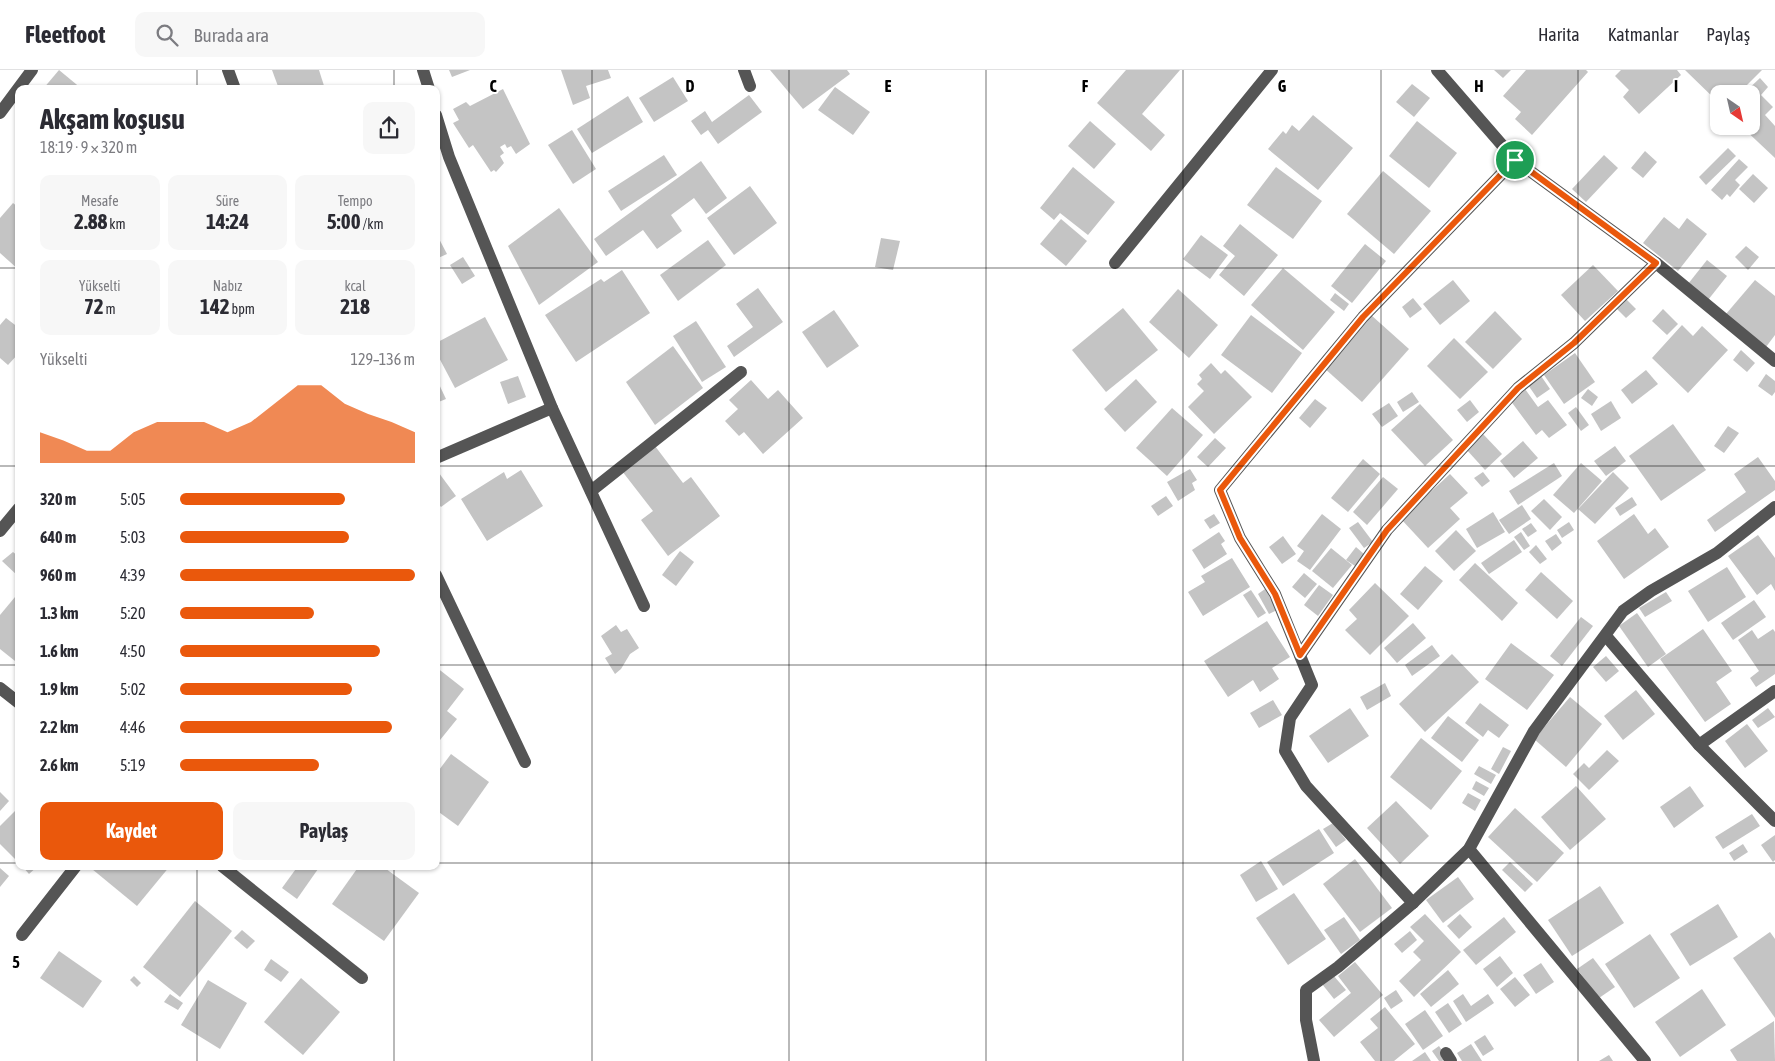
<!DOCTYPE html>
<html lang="tr">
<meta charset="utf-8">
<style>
:root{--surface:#fff;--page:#f7f7f7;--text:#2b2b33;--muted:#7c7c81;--line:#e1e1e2;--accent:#ea580c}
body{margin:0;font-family:"Asap Condensed",sans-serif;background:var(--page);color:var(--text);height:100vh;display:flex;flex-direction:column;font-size:19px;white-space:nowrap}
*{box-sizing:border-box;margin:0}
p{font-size:16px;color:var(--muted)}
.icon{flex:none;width:28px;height:28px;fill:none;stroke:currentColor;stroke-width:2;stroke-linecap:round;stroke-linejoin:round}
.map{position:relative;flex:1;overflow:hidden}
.details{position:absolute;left:15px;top:15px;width:425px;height:785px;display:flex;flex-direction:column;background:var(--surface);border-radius:10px;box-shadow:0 1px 4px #0004}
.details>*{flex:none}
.needle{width:32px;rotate:146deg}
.buttons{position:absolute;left:1710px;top:15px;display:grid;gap:10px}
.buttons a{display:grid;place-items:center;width:50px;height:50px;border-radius:10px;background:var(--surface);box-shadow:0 1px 4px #0004;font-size:25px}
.pin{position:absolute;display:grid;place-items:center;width:42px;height:42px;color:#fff;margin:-21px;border:2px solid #fff;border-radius:50%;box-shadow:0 1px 5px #0007}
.round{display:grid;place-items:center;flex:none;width:52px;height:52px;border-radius:10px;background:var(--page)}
.head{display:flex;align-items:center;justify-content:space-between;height:85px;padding:0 25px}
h1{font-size:28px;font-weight:700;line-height:38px}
.stats{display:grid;grid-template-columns:repeat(3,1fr);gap:8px;height:85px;padding:5px 25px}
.stats div{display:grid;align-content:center;border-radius:10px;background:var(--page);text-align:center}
.stats b{font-size:21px;font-weight:700}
.stats small{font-size:14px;font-weight:400}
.stats p{font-size:14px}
.chart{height:140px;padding:10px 25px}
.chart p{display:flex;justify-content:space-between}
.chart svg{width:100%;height:90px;margin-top:5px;fill:var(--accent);opacity:.7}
.action{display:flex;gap:10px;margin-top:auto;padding:10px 25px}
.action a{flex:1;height:58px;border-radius:10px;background:var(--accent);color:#fff;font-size:20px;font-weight:700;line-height:58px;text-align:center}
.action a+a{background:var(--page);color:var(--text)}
ul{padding:0 25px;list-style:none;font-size:16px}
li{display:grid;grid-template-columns:80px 60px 1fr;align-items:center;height:38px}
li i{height:12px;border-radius:6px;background:var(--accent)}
header{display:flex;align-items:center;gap:30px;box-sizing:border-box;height:70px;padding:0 25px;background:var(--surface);border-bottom:1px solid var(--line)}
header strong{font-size:24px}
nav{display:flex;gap:28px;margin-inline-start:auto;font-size:18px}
.search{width:350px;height:45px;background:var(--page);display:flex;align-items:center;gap:12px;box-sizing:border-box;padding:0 18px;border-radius:10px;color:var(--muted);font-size:19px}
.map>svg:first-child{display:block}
.building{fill:#c4c4c4}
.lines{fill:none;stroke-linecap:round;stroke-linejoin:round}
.minor{stroke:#555;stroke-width:12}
.route-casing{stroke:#fff;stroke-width:10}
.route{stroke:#ea580c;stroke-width:6}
.grid{fill:none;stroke:#000;stroke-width:1;stroke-opacity:0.55}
.grid-label{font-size:16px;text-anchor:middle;font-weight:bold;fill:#000;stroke:#fff;stroke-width:4;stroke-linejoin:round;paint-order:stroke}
</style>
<header>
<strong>Fleetfoot</strong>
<div class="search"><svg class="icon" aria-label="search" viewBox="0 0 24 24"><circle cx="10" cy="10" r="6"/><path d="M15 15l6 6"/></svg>Burada ara</div>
<nav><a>Harita</a><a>Katmanlar</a><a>Paylaş</a></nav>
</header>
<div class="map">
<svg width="1775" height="991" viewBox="0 0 1775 991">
<rect width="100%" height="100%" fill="#fff"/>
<g class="building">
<path d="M59 0 82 19H43Z"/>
<path d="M272 0H319L325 19H279Z"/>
<path d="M449 0H470L452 7Z"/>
<path d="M561 0H608L611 8 586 16 590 28 573 35Z"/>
<path d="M770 0H847L850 4 803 39Z"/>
<path d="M1126 0H1180L1142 44 1165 65 1151 81 1097 33Z"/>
<path d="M1494 0H1511L1503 8Z"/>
<path d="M1526 0H1586L1588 2 1532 65 1515 49 1521 42 1503 26Z"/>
<path d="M1621 0H1677L1681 5 1639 44 1623 27 1629 20 1615 6Z"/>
<path d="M1685 0H1762L1738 24H1719V33Z"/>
<path d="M673 7 688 31 654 52 639 28Z"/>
<path d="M1760 8 1768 17 1761 25 1773 37 1765 45 1775 56V88L1741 56H1751V24H1743Z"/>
<path d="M1412 14 1430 28 1414 47 1396 32Z"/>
<path d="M835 17 870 42 853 65 818 40Z"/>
<path d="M503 19 530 74 516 84 511 76 507 78 505 74 500 77 504 83 500 86 504 93 496 102 494 100 491 102 473 75 469 78 453 53 459 50 453 39 466 32 470 36Z"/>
<path d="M749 25 762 42 718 74 708 60 701 65 691 51 705 41 712 52Z"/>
<path d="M628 26 643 52 592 83 577 59Z"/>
<path d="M1313 45 1353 78 1318 120 1268 79 1283 61 1286 64 1292 55 1299 61Z"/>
<path d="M1090 51 1116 74 1094 99 1068 76Z"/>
<path d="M1417 51 1457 83 1429 118 1389 86Z"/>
<path d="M572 60 596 99 573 114 548 75Z"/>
<path d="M1728 78 1736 86 1706 115 1699 107Z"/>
<path d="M1645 81 1657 92 1643 108 1631 98Z"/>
<path d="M664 85 677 105 621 141 608 121Z"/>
<path d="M1604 85 1618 98 1586 132 1572 119Z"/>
<path d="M1739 89 1748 97 1735 110 1740 115 1730 127 1727 124 1722 130 1711 120Z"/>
<path d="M701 91 727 128 706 144 694 128 671 145 682 161 657 179 643 160 606 186 594 169Z"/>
<path d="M1073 97 1115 132 1088 165 1060 143 1054 150 1040 138Z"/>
<path d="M1276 97 1322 131 1293 169 1247 135Z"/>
<path d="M1383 101 1431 141 1394 184 1347 144Z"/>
<path d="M1753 104 1768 118 1754 133 1739 119Z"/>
<path d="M750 116 777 153 734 185 707 148Z"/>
<path d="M13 133 19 138V200L0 183V148Z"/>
<path d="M559 138 598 192 539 235 508 176Z"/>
<path d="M1664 147 1679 159 1687 148 1707 164 1678 201 1643 173Z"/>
<path d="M1061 149 1087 171 1066 196 1040 174Z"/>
<path d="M1240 154 1278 185 1244 226 1219 205 1235 186 1223 176Z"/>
<path d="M436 163 447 184 436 189Z"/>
<path d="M1201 165 1228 185 1210 209 1183 189Z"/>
<path d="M881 168 900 171 893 200 875 197Z"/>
<path d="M708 170 726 195 678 231 660 205Z"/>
<path d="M1365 174 1386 191 1352 233 1331 216Z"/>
<path d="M1746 176 1759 187 1748 200 1735 187Z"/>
<path d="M463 187 475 206 462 214 450 195Z"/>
<path d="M1707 190 1727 206 1708 230 1688 214Z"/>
<path d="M1593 195 1618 221 1585 251 1561 225Z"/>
<path d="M1283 198 1335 242 1303 280 1251 235Z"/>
<path d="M622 200 650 243 576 292 545 245 601 209 604 212Z"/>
<path d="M1453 210 1470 231 1440 255 1423 234Z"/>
<path d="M1755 210 1775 226V265L1766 277 1726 244Z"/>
<path d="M758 218 783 252 734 287 727 276 753 257 736 234Z"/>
<path d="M1178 219 1218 255 1189 288 1149 252Z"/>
<path d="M1335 223 1349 234 1344 241 1330 230Z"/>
<path d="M1413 228 1422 239 1410 248 1402 237Z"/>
<path d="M1626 229 1636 239 1626 248 1616 238Z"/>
<path d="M1123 238 1158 280 1106 322 1072 280Z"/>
<path d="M1663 239 1678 254 1667 265 1652 251Z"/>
<path d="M834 240 859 276 827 298 802 262Z"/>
<path d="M1495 241 1522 269 1493 299 1465 272Z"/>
<path d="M1251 245 1302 283 1272 323 1221 285Z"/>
<path d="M1371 245 1409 279 1362 332 1323 297Z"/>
<path d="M485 247 508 290 455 318 436 282V273Z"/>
<path d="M6 248 19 258V283L8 295 0 288V255Z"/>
<path d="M696 251 726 297 702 312 673 266Z"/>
<path d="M1682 255 1693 266 1702 256 1728 280 1688 323 1652 288Z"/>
<path d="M1454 268 1488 302 1460 329 1427 296Z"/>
<path d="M673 276 703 318 655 355 626 312Z"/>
<path d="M1741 280 1755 293 1747 302 1733 290Z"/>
<path d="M1575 283 1595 312 1564 334 1544 305Z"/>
<path d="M1211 293 1221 304 1225 300 1252 327 1214 364 1188 337 1204 321 1197 314 1202 309 1199 305Z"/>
<path d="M1646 300 1658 314 1632 334 1621 320Z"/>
<path d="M1539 303 1550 319 1537 328 1526 312Z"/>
<path d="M1766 304 1775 311V322L1772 326 1758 316Z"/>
<path d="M518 306 526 327 508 334 500 312Z"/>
<path d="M436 308 446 329 436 333Z"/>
<path d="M1136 309 1157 332 1125 362 1104 339Z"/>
<path d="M751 310 768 329 778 320 803 348 763 384 744 362 739 366 725 351 738 339 729 330Z"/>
<path d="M1525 319 1538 337 1548 330 1567 355 1549 368 1542 360 1536 365 1510 330Z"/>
<path d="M1588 319 1598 327 1592 336 1581 328Z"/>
<path d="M1412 322 1419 332 1403 342 1397 332Z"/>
<path d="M1315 329 1327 338 1310 358 1299 348Z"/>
<path d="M1470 330 1479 342 1467 352 1457 340Z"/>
<path d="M1611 331 1621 348 1601 361 1591 344Z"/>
<path d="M1389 333 1398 346 1382 357 1372 344Z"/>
<path d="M1420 334 1453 370 1425 396 1391 360Z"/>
<path d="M1576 337 1589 355 1581 361 1568 343Z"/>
<path d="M1172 338 1203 365 1167 406 1136 378Z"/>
<path d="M1673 354 1706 400 1661 431 1629 386Z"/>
<path d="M1728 356 1739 363 1724 383 1714 376Z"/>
<path d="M1483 364 1502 384 1485 400 1466 379Z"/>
<path d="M1215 368 1226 378 1208 397 1197 387Z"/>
<path d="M1523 371 1538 388 1514 408 1500 391Z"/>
<path d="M655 376 683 413 691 407 720 446 668 486 641 450 653 441 622 401Z"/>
<path d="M1615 376 1626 391 1606 406 1594 391Z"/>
<path d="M1758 387 1775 411V420L1715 462 1707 450 1746 422 1734 404Z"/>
<path d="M1363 389 1380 404 1348 442 1331 428Z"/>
<path d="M1554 393 1562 406 1518 435 1509 421Z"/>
<path d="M1581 393 1602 411 1574 443 1553 425Z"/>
<path d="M1190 399 1197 410 1192 413 1195 420 1178 431 1167 412Z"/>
<path d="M521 400 543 436 487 471 461 429 504 402 507 409Z"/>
<path d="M1483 402 1490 411 1482 417 1474 408Z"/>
<path d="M1613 402 1629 418 1595 454 1578 439Z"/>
<path d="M439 403 456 426 441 437 436 431V406Z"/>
<path d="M1450 404 1468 423 1450 438 1460 449 1428 478 1401 449Z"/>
<path d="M1383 407 1398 419 1367 455 1353 442Z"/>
<path d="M1166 426 1173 436 1158 446 1151 436Z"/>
<path d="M1632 427 1637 435 1620 446 1615 438Z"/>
<path d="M1544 429 1562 447 1550 460 1531 441Z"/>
<path d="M1522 435 1531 449 1509 464 1499 450Z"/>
<path d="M1493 442 1505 462 1477 478 1466 459Z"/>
<path d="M1214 444 1220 453 1210 459 1204 450Z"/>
<path d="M1322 444 1341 459 1310 500 1297 491 1304 481 1297 476Z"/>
<path d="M1634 444 1648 464 1655 458 1669 477 1624 509 1597 471Z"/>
<path d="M1358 452 1373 472 1364 478 1349 458Z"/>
<path d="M1569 452 1574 460 1562 468 1557 460Z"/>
<path d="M1531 453 1537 461 1528 467 1522 459Z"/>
<path d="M1456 460 1476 481 1454 501 1435 481Z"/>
<path d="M1219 462 1225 471 1221 474 1227 484 1204 499 1192 480Z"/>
<path d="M1521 462 1530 476 1524 480 1514 467Z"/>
<path d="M1556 464 1562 473 1552 481 1545 471Z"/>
<path d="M1758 465 1775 488V521L1771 514 1757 525 1728 486Z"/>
<path d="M1283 466 1296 484 1282 494 1269 477Z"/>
<path d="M1514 470 1522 482 1489 504 1481 493Z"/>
<path d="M1536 475 1547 489 1540 494 1529 482Z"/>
<path d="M1356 477 1364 484 1355 496 1346 490Z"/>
<path d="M1331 478 1352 495 1333 518 1312 501Z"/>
<path d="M680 481 694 492 676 516 662 505Z"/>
<path d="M13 482 19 487V507L2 491Z"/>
<path d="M1232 488 1250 517 1203 546 1188 522 1205 512 1201 506Z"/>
<path d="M1475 493 1518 533 1502 551 1459 510Z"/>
<path d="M1425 496 1443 511 1418 540 1400 524Z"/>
<path d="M1727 497 1746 527 1708 552 1688 521Z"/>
<path d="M1541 502 1573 531 1557 549 1525 520Z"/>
<path d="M1304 503 1317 514 1305 528 1292 517Z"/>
<path d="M1375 513 1409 546 1370 585 1345 560 1357 549 1349 540Z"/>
<path d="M1319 515 1333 525 1318 546 1304 535Z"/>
<path d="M1265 519 1277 540 1269 544 1258 524Z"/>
<path d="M1251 520 1266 543 1258 548 1243 525Z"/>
<path d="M1666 522 1672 531 1645 547 1639 538Z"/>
<path d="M15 527 19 530V586L15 591 0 579V545Z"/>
<path d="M1754 530 1766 547 1733 570 1721 553Z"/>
<path d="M1637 543 1666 584 1648 597 1619 556Z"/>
<path d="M1581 547 1593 556 1562 596 1550 586Z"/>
<path d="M1267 551 1290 587 1272 598 1279 609 1260 622 1253 610 1228 627 1204 591Z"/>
<path d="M1413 553 1426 568 1397 593 1384 578Z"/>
<path d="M616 555 621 562 627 559 639 578 630 584 621 599 615 604 605 588 612 584 601 566Z"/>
<path d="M1703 559 1732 601 1716 612 1731 634 1705 652 1660 589Z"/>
<path d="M1773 559 1775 562V604L1756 617 1750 608 1759 601 1738 570 1752 560 1758 569Z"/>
<path d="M1511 573 1554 605 1527 640 1485 609Z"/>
<path d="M1432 575 1440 586 1412 606 1405 595Z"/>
<path d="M1452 584 1479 612 1425 662 1399 634Z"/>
<path d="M1606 586 1619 601 1606 612 1593 597Z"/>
<path d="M436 597 464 619 447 641 457 649 436 675Z"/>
<path d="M1385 613 1391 626 1367 640 1360 627Z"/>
<path d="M1636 620 1655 644 1623 670 1604 646Z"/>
<path d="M1570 627 1602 654 1566 697 1534 669Z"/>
<path d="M1273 630 1282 645 1259 658 1250 643Z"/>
<path d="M1480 633 1509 655 1499 668 1488 660 1483 667 1465 653Z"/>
<path d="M1350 638 1369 666 1328 693 1309 666Z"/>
<path d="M1768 638 1775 647 1758 658 1752 650Z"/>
<path d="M1448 646 1479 670 1462 692 1431 668Z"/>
<path d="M1747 654 1768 681 1745 698 1725 671Z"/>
<path d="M1421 668 1462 701 1431 740 1390 707Z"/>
<path d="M1503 677 1511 681 1499 704 1491 699Z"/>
<path d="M1607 680 1619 691 1589 720 1573 704 1584 693 1589 698Z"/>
<path d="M451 684 489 712 458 756 436 740V704Z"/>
<path d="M1479 696 1496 705 1491 714 1474 704Z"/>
<path d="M1476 711 1489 718 1484 726 1472 719Z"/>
<path d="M1576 716 1606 749 1570 780 1541 747Z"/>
<path d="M1690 716 1704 736 1674 758 1660 737Z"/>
<path d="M0 722 9 731 0 741Z"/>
<path d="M1468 723 1481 730 1475 741 1462 733Z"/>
<path d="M1396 731 1429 766 1400 794 1367 758Z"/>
<path d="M1515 738 1564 783 1537 812 1488 767Z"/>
<path d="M16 740 19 743V793L0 774V756Z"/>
<path d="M1752 744 1760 756 1723 779 1715 767Z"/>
<path d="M1333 753 1346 770 1336 777 1323 759Z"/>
<path d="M1319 759 1334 783 1283 816 1267 792Z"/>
<path d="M1775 765V790L1773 792 1761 775Z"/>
<path d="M1743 774 1748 782 1734 791 1729 783Z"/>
<path d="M1355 789 1392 838 1360 862 1323 814Z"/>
<path d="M1261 791 1278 819 1256 832 1240 805Z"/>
<path d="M1510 792 1533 814 1525 822 1502 800Z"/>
<path d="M22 796H38L29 804Z"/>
<path d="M95 796H170L137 836 92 799Z"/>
<path d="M298 796H315L318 799 297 829 282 818Z"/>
<path d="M359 796H382L419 823 384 871 332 834Z"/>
<path d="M0 798 9 806 0 817Z"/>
<path d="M1458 807 1474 829 1443 853 1426 830Z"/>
<path d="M1600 816 1624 853 1572 886 1548 850Z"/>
<path d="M1294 823 1326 869 1288 895 1256 848Z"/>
<path d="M195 831 232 861 180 927 143 897Z"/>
<path d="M1718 834 1738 867 1690 896 1670 864Z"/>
<path d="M1425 844 1461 882 1414 927 1399 911 1421 890 1413 882 1424 871 1410 857Z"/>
<path d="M1460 844 1472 857 1459 869 1447 856Z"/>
<path d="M1344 847 1360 870 1341 884 1324 860Z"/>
<path d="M1504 847 1516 862 1476 895 1463 880Z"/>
<path d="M242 860 255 871 247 879 234 868Z"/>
<path d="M1410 861 1417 870 1402 883 1394 874Z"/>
<path d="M1770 862 1775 869V948L1733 888Z"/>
<path d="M1650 864 1680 908 1634 938 1605 894Z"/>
<path d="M59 881 102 911 83 938 40 908Z"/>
<path d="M1500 886 1513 903 1497 917 1483 899Z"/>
<path d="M1593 888 1615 917 1599 928 1577 899Z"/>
<path d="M271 889 289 902 281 912 264 900Z"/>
<path d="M1355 892 1383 925 1334 967 1319 950 1351 923 1338 906Z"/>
<path d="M1541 893 1554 912 1536 924 1523 905Z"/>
<path d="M1448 900 1459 914 1431 937 1420 924Z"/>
<path d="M1333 905 1346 920 1334 929 1322 914Z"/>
<path d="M134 906 141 913 137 917 130 910Z"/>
<path d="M1515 907 1530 925 1515 937 1500 919Z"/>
<path d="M301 908 340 942 303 985 264 952Z"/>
<path d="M208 910 247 933 220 979 181 955Z"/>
<path d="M1702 919 1726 955 1680 987 1655 952Z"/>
<path d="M1396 920 1403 931 1391 939 1384 928Z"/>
<path d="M170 924 183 933 178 940 164 932Z"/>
<path d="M1463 924 1471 936 1488 924 1494 933 1466 952 1453 931Z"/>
<path d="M1448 933 1462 954 1449 963 1435 942Z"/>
<path d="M1385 937 1415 974 1394 991H1375L1360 972 1378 958 1370 949Z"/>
<path d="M1425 940 1443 966 1423 980 1405 954Z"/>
<path d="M1774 951 1775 991H1737L1730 980Z"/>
<path d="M1485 965 1494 979 1483 986 1474 972Z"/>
<path d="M1471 974 1482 991H1462L1457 983Z"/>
<path d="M1439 976 1447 988 1442 991H1439L1432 981Z"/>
<path d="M1425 982 1431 991H1412Z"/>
<path d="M1609 985 1613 991H1599Z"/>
</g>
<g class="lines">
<g class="minor">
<path d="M228 0 235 19"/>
<path d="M423 0 429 19"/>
<path d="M744 0 750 16"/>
<path d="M1437 0 1515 90 1656 193 1775 291"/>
<path d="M0 43 32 0"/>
<path d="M436 45 449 87 552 338 644 536"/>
<path d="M1115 193 1272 0"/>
<path d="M436 388 552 338"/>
<path d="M591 421 741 302"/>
<path d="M0 461 19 438"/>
<path d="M436 505 525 692"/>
<path d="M1606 566 1699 675 1775 751"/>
<path d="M1300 585 1387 460 1518 318 1574 273 1656 193"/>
<path d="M0 618 19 633"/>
<path d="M1699 675 1775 621"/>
<path d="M1469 779 1645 991"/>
<path d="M222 796 362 908"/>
<path d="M1413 833 1306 716 1285 681 1290 648 1312 615 1275 524 1240 468 1220 420 1363 247 1515 90"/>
<path d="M22 865 76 796"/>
<path d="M1446 983 1451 991"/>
<path d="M1314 991 1306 950V920L1338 897 1413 833 1469 779 1534 661 1623 541 1651 521 1717 483 1775 437"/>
</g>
</g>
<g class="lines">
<defs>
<path id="route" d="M1515 90 1656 193 1574 273 1518 318 1387 460 1300 585 1275 524 1240 468 1220 420 1363 247Z"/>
</defs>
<use href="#route" class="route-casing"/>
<use href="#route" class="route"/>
</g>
<path class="grid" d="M197 0V19M394 0V19M592 0V991M789 0V991M986 0V991M1183 0V991M1381 0V991M1578 0V991M0 198H19M436 198H1775M0 396H19M436 396H1775M0 595H19M436 595H1775M0 793H19M436 793H1775M197 796V991M394 796V991"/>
<g class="grid-label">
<text x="493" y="22">C</text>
<text x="690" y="22">D</text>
<text x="888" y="22">E</text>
<text x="1085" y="22">F</text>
<text x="1282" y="22">G</text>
<text x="1479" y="22">H</text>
<text x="1676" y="22">I</text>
<text x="16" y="898">5</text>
</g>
</svg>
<div class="buttons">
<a><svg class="needle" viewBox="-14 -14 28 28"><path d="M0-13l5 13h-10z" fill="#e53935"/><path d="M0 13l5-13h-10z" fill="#7c7c81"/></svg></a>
</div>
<div class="pin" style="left:1515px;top:90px;background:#1e9e55"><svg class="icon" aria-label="arrive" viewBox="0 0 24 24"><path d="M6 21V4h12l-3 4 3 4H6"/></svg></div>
<section class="details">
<div class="head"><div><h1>Akşam koşusu</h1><p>18:19 · 9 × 320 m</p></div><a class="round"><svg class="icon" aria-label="share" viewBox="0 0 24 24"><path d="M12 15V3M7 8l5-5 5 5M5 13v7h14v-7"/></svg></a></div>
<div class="stats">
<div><p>Mesafe</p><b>2.88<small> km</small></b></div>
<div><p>Süre</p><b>14:24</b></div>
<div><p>Tempo</p><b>5:00<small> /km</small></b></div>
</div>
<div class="stats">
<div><p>Yükselti</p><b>72<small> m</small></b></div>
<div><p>Nabız</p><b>142<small> bpm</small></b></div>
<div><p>kcal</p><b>218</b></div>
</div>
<div class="chart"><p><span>Yükselti</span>129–136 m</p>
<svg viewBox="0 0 160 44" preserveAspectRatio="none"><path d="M0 44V29L10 33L20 38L30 38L40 29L50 24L60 24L70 24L80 29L90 24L100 15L110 6L120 6L130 15L140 20L150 24L160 29V44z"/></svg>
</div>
<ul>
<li><b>320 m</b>5:05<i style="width:70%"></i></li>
<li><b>640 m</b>5:03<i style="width:72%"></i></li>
<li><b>960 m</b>4:39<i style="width:100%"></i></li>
<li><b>1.3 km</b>5:20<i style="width:57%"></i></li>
<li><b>1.6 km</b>4:50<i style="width:85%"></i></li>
<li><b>1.9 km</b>5:02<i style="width:73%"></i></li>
<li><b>2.2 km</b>4:46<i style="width:90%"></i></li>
<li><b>2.6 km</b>5:19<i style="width:59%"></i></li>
</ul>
<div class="action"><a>Kaydet</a><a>Paylaş</a></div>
</section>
</div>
